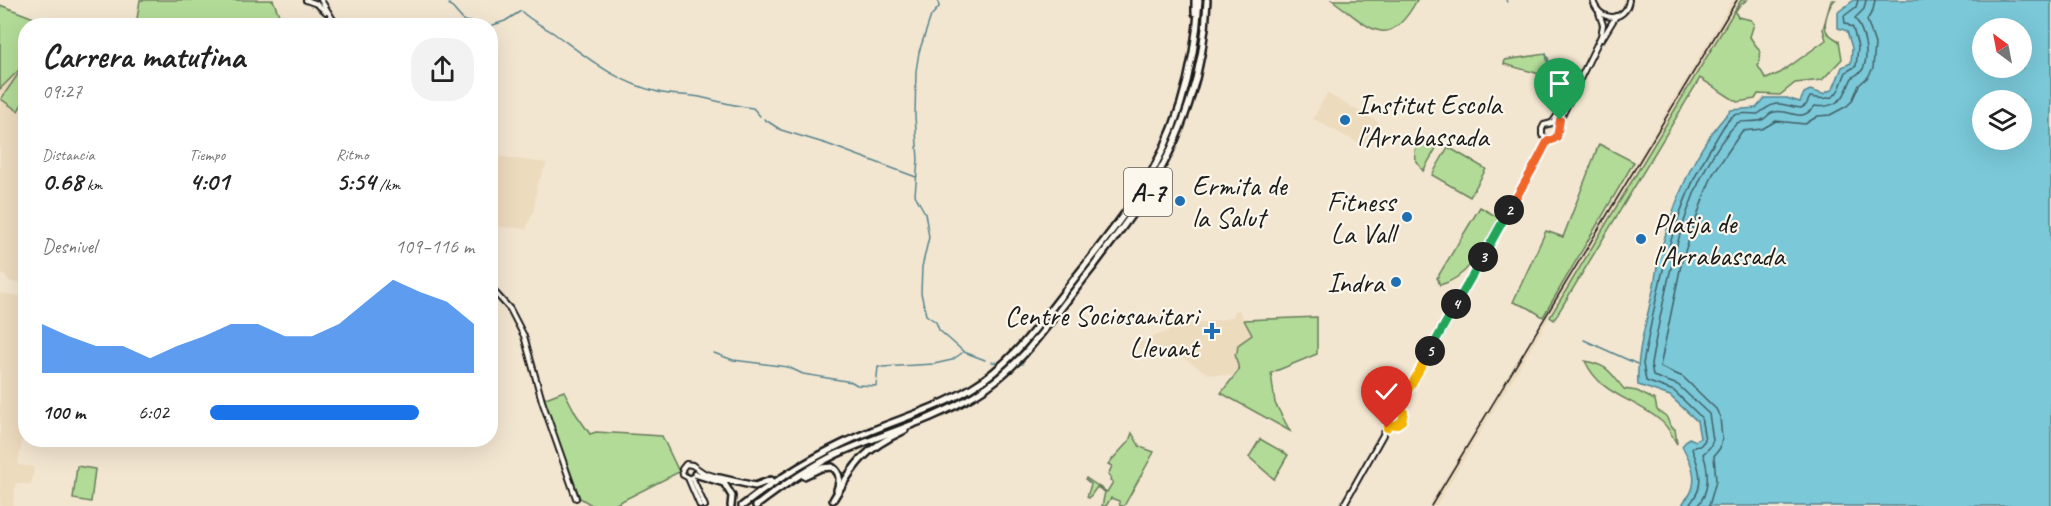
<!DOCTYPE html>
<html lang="es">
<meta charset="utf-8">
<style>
:root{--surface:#fff;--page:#f2f2f2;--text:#222;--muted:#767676;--accent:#1a73e8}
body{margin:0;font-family:Caveat,sans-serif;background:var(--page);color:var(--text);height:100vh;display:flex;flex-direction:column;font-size:22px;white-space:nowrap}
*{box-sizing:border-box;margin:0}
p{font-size:20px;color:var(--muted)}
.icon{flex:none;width:33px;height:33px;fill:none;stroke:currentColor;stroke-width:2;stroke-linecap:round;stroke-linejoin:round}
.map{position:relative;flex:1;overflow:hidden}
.details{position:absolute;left:18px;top:18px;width:480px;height:429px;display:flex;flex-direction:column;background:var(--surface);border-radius:24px;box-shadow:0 6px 24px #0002}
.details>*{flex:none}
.needle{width:39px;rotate:328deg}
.controls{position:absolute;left:1972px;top:18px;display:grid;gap:12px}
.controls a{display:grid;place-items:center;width:60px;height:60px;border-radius:50%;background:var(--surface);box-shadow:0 6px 24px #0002;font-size:30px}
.pin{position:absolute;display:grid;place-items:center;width:51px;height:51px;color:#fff;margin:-62px -26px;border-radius:50% 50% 50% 0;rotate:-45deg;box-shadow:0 0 6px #0007}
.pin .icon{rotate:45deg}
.km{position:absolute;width:30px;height:30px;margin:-15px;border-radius:50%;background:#222;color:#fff;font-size:16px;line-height:30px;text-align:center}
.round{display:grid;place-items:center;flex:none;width:63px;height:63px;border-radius:24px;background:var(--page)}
.overview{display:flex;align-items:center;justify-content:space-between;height:102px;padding:0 24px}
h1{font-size:33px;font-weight:800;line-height:45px}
.stats{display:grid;grid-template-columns:repeat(3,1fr);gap:9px;height:102px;padding:6px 24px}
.stats div{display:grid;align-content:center}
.stats b{font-size:26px;font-weight:800}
.stats small{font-size:16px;font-weight:400}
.stats p{font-size:16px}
.chart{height:168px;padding:12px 24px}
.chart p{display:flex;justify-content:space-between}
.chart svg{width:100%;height:108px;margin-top:6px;fill:var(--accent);opacity:.7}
ul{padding:0 24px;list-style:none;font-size:20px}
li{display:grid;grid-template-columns:96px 72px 1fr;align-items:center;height:45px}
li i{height:15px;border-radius:8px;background:var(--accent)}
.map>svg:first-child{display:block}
.built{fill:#eddbbe}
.green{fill:#b2db97;stroke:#677c5a;stroke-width:1.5}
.water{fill:#7ac8d8;stroke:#54838d;stroke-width:1.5;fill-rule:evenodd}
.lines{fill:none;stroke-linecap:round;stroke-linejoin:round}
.shore{stroke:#426167;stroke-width:1.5}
.stream{stroke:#54838d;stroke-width:1.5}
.tertiary-casing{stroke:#1c1c1c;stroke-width:8}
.secondary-casing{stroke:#1c1c1c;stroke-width:8}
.motorway-casing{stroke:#1c1c1c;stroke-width:10}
.tertiary{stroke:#fbf7ec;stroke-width:4}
.secondary{stroke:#fbf7ec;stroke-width:4}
.motorway{stroke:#fbf7ec;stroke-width:5}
.rail{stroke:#1c1c1c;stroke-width:1.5}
.split-1-casing{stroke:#fff;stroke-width:12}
.split-2-casing{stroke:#fff;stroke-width:12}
.split-3-casing{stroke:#fff;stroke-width:12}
.split-4-casing{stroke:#fff;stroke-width:12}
.split-5-casing{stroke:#fff;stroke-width:12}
.split-6-casing{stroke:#fff;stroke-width:12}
.split-7-casing{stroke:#fff;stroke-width:12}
.split-1{stroke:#f0652b;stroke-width:8}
.split-2{stroke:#f0652b;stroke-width:8}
.split-3{stroke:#22a559;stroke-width:8}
.split-4{stroke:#22a559;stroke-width:8}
.split-5{stroke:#22a559;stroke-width:8}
.split-6{stroke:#f5b400;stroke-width:8}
.split-7{stroke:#f5b400;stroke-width:8}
.poi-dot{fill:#1f6fb2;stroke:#fbf7ec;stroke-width:2}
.labels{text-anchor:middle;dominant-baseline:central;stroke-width:4.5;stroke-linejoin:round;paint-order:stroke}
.shield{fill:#fbf7ec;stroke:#5f5e5a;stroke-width:1.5}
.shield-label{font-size:27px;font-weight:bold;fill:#1c1c1c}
.poi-label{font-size:28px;fill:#1c1c1c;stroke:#fbf7ec;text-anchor:start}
</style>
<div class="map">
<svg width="2051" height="506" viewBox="0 0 2051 506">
<rect width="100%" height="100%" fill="#f3e6d1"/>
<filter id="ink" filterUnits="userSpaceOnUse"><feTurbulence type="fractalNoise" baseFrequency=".0167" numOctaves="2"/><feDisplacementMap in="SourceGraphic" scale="12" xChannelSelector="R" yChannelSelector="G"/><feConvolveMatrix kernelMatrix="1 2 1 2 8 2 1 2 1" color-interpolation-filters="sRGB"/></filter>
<g filter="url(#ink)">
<g class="built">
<path d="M1733 0H1741L1436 506H1428L1540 323Z"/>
<path d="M25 63V283L11 282 0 272V83Z"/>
<path d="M1327 93 1378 122 1379 125 1371 138 1370 137 1364 146 1313 119Z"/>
<path d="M496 156 547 163 537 185 534 210 526 229 491 226V158Z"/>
<path d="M0 293 25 297 26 411 24 425 25 426 26 440H37V442L22 440 18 465 34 467 31 485 16 483 13 506H0Z"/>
<path d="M1239 310 1252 335 1235 354 1239 370 1234 376 1208 374 1182 357 1168 356V352L1162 350 1136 348 1132 344 1141 341 1146 342 1147 339 1181 326 1224 319 1234 316 1233 311Z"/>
</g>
<g class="green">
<path d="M140 0H273L283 25H136Z"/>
<path d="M1332 0H1417C1387 55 1369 26 1332 0Z"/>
<path d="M1741 0H1747L1739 6 1735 12 1738 17 1751 20 1754 24 1750 37C1758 50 1764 50 1758 66L1766 79 1780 73 1826 40 1823 29 1831 1 1832 0H1835C1829 5 1822 25 1827 32 1830 36 1836 39 1839 41L1842 59 1822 80 1795 83 1780 95 1758 94 1755 99 1737 102 1700 78 1554 320 1550 317Z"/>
<path d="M0 5 39 20V25L26 26 25 64 0 89Z"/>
<path d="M1545 54 1548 57 1551 80 1536 73 1504 64 1505 60Z"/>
<path d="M18 74 25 80V99L18 111 1 99Z"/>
<path d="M1432 140 1440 141 1423 171 1416 161 1415 150 1423 142Z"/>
<path d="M1599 144 1634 162 1543 317 1529 308 1513 302 1546 231 1563 237Z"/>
<path d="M1448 147 1486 169 1470 197 1432 175Z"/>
<path d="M1480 207 1499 218C1484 244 1471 277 1440 285L1437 278Z"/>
<path d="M1317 317V354L1271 373 1275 403 1290 431 1221 393 1239 370 1235 354 1237 353 1238 345 1252 335 1244 320Z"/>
<path d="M1585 361C1609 366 1609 371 1624 389L1637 391 1655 400 1657 410 1666 416 1671 427 1675 429 1677 444C1672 436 1668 426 1661 421 1633 397 1602 397 1585 361Z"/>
<path d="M564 391 576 414 590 434 596 432 662 436 679 472 612 506H593L580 498 543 399Z"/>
<path d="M1132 433 1140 447 1154 452 1124 506H1120L1119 501 1111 498 1106 506H1102L1105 492 1097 487 1089 498 1087 497 1091 484 1085 479 1086 478 1107 492 1113 482 1110 480 1111 477 1108 475 1112 466 1108 464 1129 441Z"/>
<path d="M1260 439 1288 455 1274 479 1249 457Z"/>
<path d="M77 466 95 469 91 502 73 499Z"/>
</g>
<path class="water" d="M1854 0H2051V506H1682C1684 499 1687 499 1690 494 1699 477 1690 460 1682 446L1689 438 1696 441 1700 438 1697 421 1670 396 1638 385C1636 355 1645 328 1651 299 1655 284 1656 268 1660 253 1674 203 1694 148 1731 110L1756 108 1765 98H1787L1800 102 1804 93 1810 90 1823 94 1833 89 1842 67 1851 63 1852 48 1847 31 1838 28V12ZM1983 28H2022V68H1983ZM1983 100H2022V140H1983Z"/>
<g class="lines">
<g class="shore">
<path d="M1688 506C1690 503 1693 501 1694 498 1705 483 1698 464 1692 449L1693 447 1700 446 1705 440 1701 417 1674 391 1646 381 1643 364C1658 287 1672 208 1715 141 1720 133 1726 119 1735 115 1741 112 1751 114 1758 114 1780 98 1777 105 1801 108L1806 105 1810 97C1837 102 1837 95 1846 72L1856 66 1858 47 1853 28 1845 23 1844 16 1856 7 1858 0"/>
<path d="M1697 506C1710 493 1709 470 1703 454L1710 447 1713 440 1709 414 1678 385 1653 376 1651 364C1665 291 1684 177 1737 123 1745 120 1754 123 1762 120 1767 118 1768 113 1774 112 1792 108 1799 125 1815 106 1827 108 1841 104 1846 91 1848 88 1850 81 1852 78 1856 74 1860 74 1863 69 1870 53 1864 31 1855 18L1864 9 1866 0"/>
<path d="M1709 506 1716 481 1714 456 1720 448 1722 439 1720 417 1716 409 1683 377 1660 367 1682 260 1705 193 1713 174 1742 131 1762 129 1776 121 1805 124 1818 116 1830 115 1847 106 1852 101 1859 85 1868 77 1873 68 1875 44 1867 20 1873 10 1875 0"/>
</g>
<g class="stream">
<path d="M938 0 939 7 931 16 919 52 916 71 915 116 918 160 915 195 925 213 929 237 922 267 921 293 926 315 936 322 939 330 964 352 985 360"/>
<path d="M1506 0 1507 2"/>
<path d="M449 4 464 21 488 25"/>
<path d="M490 26 505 21 521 11C531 21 543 26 555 34 589 59 616 82 658 92 673 96 689 94 704 98 721 102 736 106 753 108L760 116"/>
<path d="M1546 53C1548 70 1553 84 1569 89"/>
<path d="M764 119 781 130 827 144 916 177"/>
<path d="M1584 340 1637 364"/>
<path d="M714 353 733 360 788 367 803 374 852 382 857 385 876 386 878 367H880"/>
<path d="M992 362 1000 363"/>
<path d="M1017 364H1023"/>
<path d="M882 367 934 364 952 360 962 353"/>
</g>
<defs>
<g id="tertiary">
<path d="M692 465 704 473 720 478"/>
<path d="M692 477 705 506"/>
<path d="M688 478 700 506"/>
<path d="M689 478 683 475 682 469 686 464 692 465"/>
</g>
<g id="secondary">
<path d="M306 0 317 4 326 12"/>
<path d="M321 0 337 26"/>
<path d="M1593 0C1598 22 1626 23 1629 0"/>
<path d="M1602 39 1616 16"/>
<path d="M1552 123 1564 106"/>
<path d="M1548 140 1554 139 1558 135 1557 126 1560 120 1601 36 1603 25 1599 13"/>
<path d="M1548 140 1542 135V129L1544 125 1552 123"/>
<path d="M490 287 510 309 524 336 542 401 576 498"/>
<circle cx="1394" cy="415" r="10"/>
<path d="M1400 407 1548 140"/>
<path d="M1343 506 1389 424"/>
</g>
<g id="motorway">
<path d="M1195 0V13"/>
<path d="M695 474 724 483 732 496 731 506"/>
<path d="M804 476 821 468 832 467C841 473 840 481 837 490"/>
<path d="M720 478 755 486 771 480"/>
<path d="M833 500C855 463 864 449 905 430"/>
<path d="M742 506C782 475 824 450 871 431 905 417 940 407 971 388 1012 364 1039 324 1068 287 1092 256 1117 226 1139 193 1177 135 1195 68 1199 0"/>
<path d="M756 506C782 486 808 468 837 454 883 433 933 421 976 394 995 383 1010 369 1025 353 1049 325 1070 296 1093 267 1110 244 1128 221 1144 197 1182 140 1205 69 1207 0"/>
</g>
</defs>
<use href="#tertiary" class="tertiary-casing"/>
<use href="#secondary" class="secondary-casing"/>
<use href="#motorway" class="motorway-casing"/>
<use href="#tertiary" class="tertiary"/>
<use href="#secondary" class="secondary"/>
<use href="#motorway" class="motorway"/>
<path class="rail" d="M1431 506 1737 0"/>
</g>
</g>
<g class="lines" filter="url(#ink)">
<defs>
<path id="split-1" d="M1536 163 1548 140H1552L1557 137 1560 120"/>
<path id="split-2" d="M1509 210 1536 163"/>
<path id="split-3" d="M1483 257 1509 210"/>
<path id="split-4" d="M1456 304 1483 257"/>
<path id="split-5" d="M1430 351 1456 304"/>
<path id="split-6" d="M1404 398 1430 351"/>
<path id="split-7" d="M1387 428 1389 424 1396 425 1402 421 1404 412 1400 407 1404 398"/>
</defs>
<use href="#split-1" class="split-1-casing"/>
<use href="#split-2" class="split-2-casing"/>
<use href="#split-3" class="split-3-casing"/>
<use href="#split-4" class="split-4-casing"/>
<use href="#split-5" class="split-5-casing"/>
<use href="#split-6" class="split-6-casing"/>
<use href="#split-7" class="split-7-casing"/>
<use href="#split-1" class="split-1"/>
<use href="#split-2" class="split-2"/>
<use href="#split-3" class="split-3"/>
<use href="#split-4" class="split-4"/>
<use href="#split-5" class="split-5"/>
<use href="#split-6" class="split-6"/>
<use href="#split-7" class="split-7"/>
</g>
<g class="poi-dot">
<circle cx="1345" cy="120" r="6"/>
<circle cx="1180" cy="201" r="6"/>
<circle cx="1407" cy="217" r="6"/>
<circle cx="1641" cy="239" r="6"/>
<circle cx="1396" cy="282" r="6"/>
<path d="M1209 322h6v6h6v6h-6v6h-6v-6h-6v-6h6z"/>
</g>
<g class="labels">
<rect class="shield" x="1124" y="168" width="48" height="48" rx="4.5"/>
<g class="shield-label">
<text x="1148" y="192">A-7</text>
</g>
<g class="poi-label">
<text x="1357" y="104">Institut Escola<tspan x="1357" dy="32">l'Arrabassada</tspan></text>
<text x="1192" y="185">Ermita de<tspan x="1192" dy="32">la Salut</tspan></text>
<text x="1395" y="201" text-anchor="end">Fitness<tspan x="1395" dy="32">La Vall</tspan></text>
<text x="1653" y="223">Platja de<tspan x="1653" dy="32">l'Arrabassada</tspan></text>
<text x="1384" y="282" text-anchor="end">Indra</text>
<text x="1198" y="315" text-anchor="end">Centre Sociosanitari<tspan x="1198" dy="32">Llevant</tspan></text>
</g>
</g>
</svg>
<div class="controls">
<a><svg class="needle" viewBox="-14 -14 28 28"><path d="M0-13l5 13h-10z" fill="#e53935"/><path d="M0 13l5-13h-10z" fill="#767676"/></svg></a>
<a><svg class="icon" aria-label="layers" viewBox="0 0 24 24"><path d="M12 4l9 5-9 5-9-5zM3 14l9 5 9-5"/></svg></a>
</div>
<div class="pin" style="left:1560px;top:120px;background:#1e9e55"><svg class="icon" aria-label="arrive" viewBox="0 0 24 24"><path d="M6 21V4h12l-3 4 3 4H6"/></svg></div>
<div class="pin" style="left:1387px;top:428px;background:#d93025"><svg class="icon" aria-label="check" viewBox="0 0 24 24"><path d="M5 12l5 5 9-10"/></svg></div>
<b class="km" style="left:1509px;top:210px">2</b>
<b class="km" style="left:1483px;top:257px">3</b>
<b class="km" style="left:1456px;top:304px">4</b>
<b class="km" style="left:1430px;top:351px">5</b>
<section class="details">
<div class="overview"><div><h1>Carrera matutina</h1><p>09:27</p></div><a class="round"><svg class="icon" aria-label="share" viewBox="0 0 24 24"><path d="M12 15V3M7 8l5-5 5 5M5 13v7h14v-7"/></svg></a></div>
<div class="stats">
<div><p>Distancia</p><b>0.68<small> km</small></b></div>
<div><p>Tiempo</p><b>4:01</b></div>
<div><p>Ritmo</p><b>5:54<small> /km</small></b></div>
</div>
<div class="chart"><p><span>Desnivel</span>109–116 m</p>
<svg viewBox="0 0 160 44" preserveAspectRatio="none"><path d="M0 44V24L10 29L20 33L30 33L40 38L50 33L60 29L70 24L80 24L90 29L100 29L110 24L120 15L130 6L140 11L150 15L160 24V44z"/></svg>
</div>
<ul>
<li><b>100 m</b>6:02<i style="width:79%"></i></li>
</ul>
</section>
</div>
